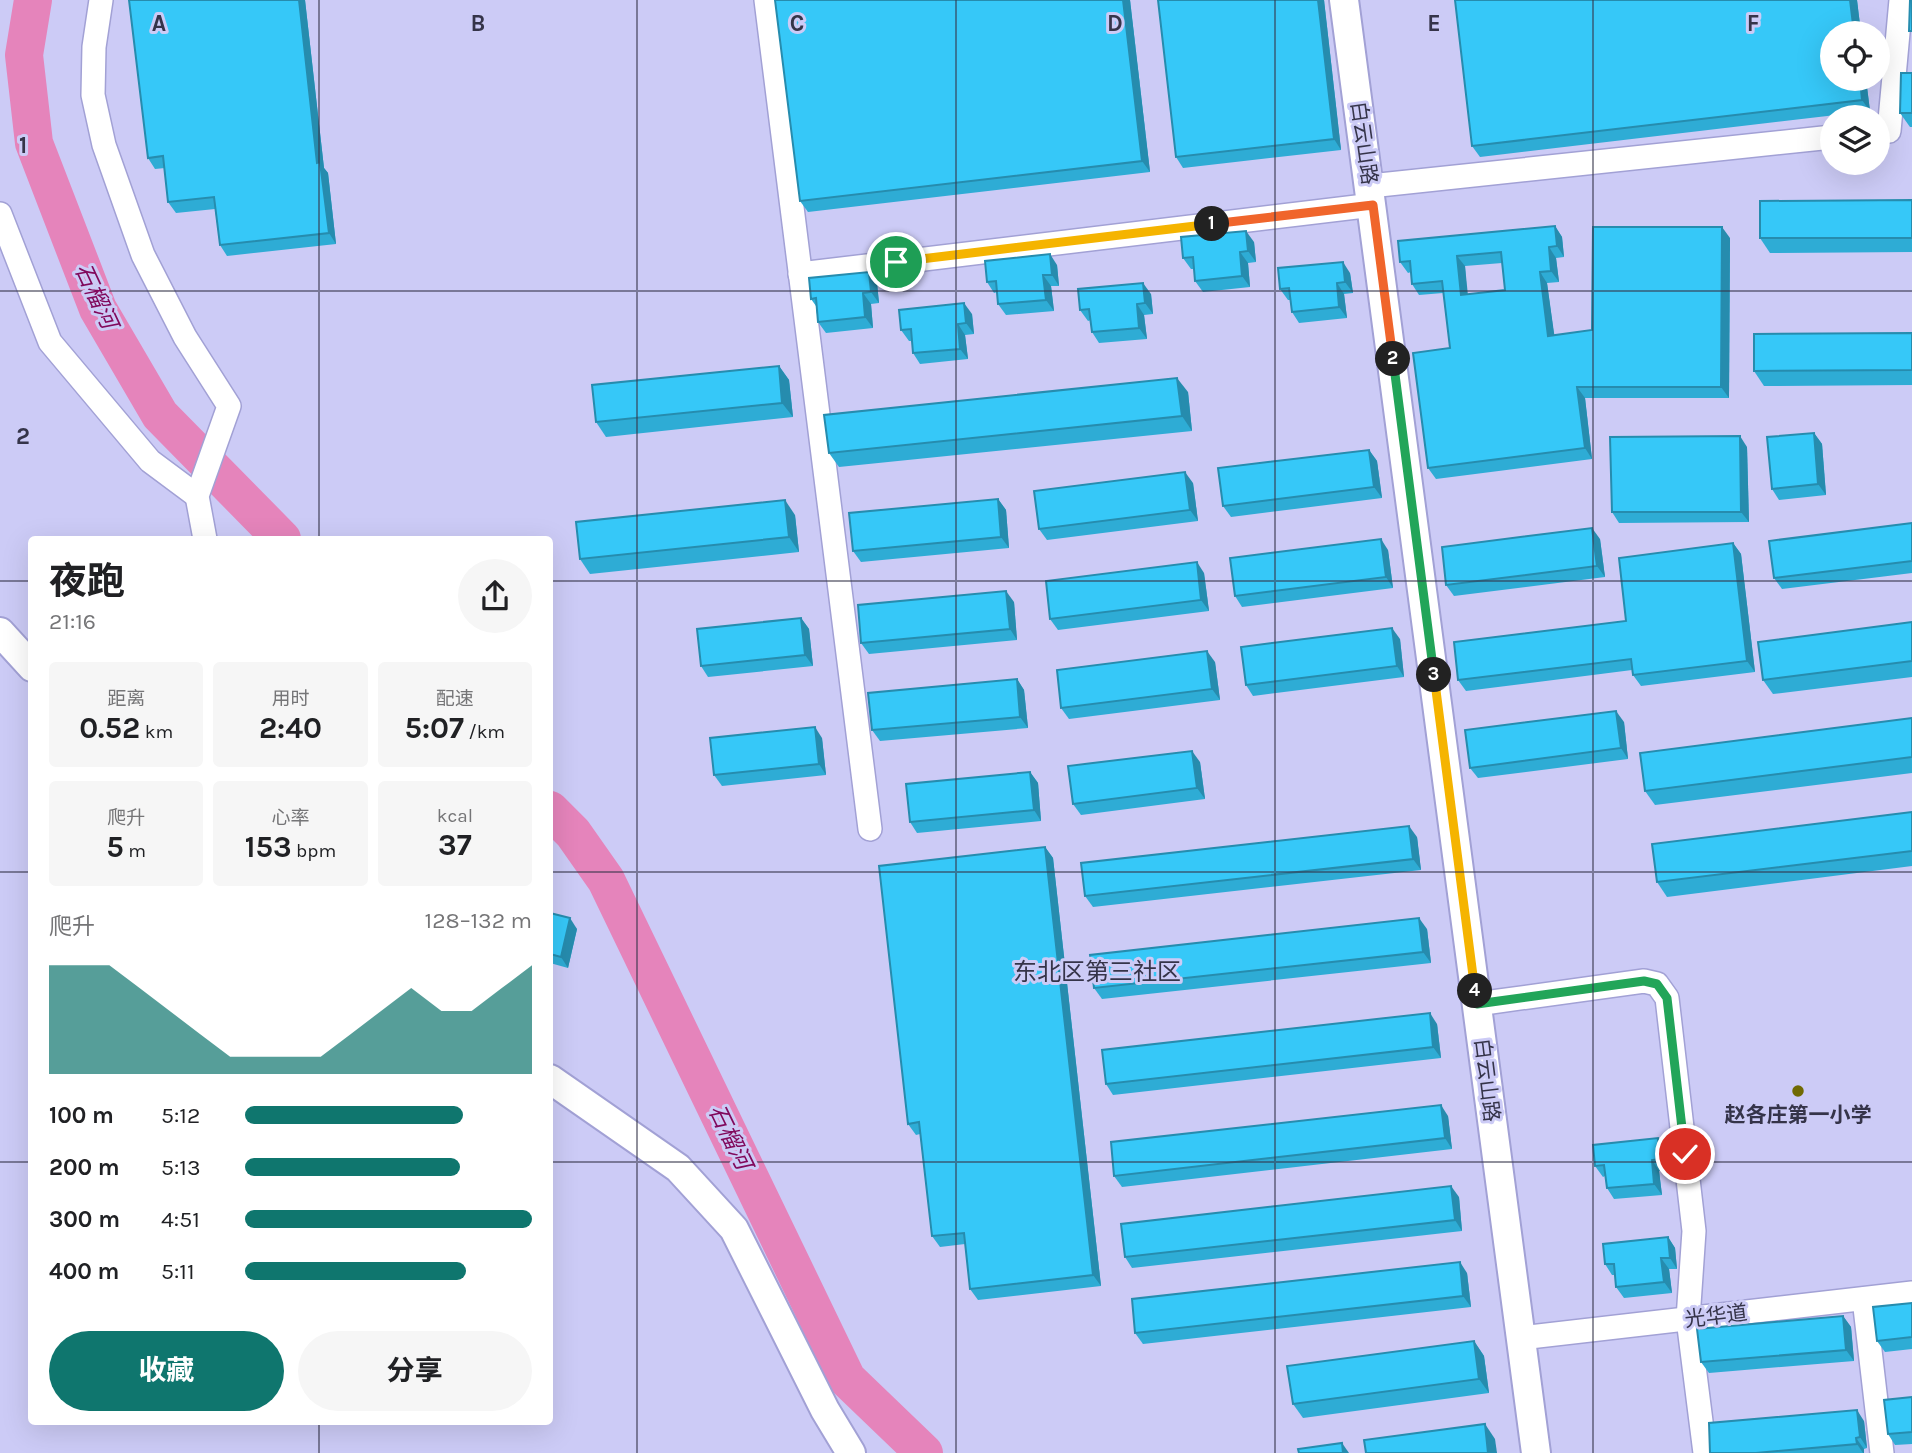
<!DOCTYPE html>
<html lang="zh">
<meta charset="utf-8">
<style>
:root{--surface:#fff;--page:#f6f6f6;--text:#202124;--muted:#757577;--accent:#0f766e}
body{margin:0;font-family:Karla,"Noto Sans SC",sans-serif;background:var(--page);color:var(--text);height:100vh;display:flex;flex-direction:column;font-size:26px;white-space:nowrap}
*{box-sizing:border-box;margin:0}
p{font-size:23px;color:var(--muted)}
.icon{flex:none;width:38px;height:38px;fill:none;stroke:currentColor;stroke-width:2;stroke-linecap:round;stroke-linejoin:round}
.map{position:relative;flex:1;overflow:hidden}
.side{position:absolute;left:28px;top:536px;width:525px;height:889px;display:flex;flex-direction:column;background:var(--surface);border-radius:7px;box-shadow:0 7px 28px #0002}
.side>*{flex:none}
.controls{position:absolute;left:1820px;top:21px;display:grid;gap:14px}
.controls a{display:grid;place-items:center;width:70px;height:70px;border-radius:50%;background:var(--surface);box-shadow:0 7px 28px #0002;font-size:35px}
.pin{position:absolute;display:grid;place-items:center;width:60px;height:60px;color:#fff;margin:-30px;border:4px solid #fff;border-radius:50%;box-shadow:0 2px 7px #0007}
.km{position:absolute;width:35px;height:35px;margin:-18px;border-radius:50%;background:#222;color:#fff;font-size:19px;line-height:35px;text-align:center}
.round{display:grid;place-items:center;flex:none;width:74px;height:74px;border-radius:37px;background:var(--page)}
.overview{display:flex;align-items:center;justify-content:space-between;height:119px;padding:0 21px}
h1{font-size:38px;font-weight:700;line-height:52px}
.stats{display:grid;grid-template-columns:repeat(3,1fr);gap:10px;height:119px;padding:7px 21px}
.stats div{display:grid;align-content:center;border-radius:7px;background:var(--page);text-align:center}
.stats b{font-size:30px;font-weight:700}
.stats small{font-size:19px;font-weight:400}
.stats p{font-size:19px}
.chart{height:196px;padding:14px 21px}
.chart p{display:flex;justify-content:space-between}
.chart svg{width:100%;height:126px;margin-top:7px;fill:var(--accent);opacity:.7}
.button{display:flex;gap:14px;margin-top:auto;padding:14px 21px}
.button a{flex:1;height:80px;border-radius:42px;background:var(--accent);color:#fff;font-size:28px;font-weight:700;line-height:80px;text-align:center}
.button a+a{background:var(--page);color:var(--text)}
ul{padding:0 21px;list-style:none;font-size:23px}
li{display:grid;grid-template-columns:112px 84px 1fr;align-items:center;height:52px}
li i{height:18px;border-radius:9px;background:var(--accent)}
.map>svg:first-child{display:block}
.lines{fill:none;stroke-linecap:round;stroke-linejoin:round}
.river{stroke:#e584bb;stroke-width:38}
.minor-casing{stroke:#a2a1d5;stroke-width:26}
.tertiary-casing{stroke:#a2a1d5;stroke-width:32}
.minor{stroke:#fff;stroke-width:23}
.tertiary{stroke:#fff;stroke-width:28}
.wall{fill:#2eacd5;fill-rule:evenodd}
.shaded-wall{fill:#268cae}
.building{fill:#36c8f8;stroke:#268cae;stroke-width:2;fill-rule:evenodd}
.split-1-casing{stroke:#fff;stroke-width:14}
.split-2-casing{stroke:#fff;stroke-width:14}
.split-3-casing{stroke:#fff;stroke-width:14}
.split-4-casing{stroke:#fff;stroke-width:14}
.split-5-casing{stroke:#fff;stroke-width:14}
.split-1{stroke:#f5b400;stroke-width:9}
.split-2{stroke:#f0652b;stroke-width:9}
.split-3{stroke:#22a559;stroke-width:9}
.split-4{stroke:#f5b400;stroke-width:9}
.split-5{stroke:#22a559;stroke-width:9}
.grid{fill:none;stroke:#353449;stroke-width:2;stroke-opacity:0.55}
.poi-dot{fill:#706a03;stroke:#cccbf6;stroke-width:2.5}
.labels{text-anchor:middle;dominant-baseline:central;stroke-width:6;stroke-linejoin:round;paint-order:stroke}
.street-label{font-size:21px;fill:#353449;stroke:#cccbf6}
.poi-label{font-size:21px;font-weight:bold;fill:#353449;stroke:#cccbf6}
.water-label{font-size:23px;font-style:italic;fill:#81095c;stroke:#cccbf6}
.quarter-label{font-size:24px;fill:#353449;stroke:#cccbf6}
.grid-label{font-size:23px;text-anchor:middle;font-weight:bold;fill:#353449;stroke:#cccbf6;stroke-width:6;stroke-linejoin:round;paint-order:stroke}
</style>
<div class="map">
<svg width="1912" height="1453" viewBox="0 0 1912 1453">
<rect width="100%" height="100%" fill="#cccbf6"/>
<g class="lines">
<g class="river">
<path d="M33 0 24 55 34 143 98 309 160 415 282 539"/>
<path d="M550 810 573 833 606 880 847 1379 924 1453"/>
</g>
<defs>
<g id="minor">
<path d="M101 0 94 47 93 95 104 145 143 255 185 337 229 406 197 496 205 539"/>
<path d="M766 0 870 829"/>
<path d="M1878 132 1889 131 1901 0"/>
<path d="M1370 186 1832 137"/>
<path d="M0 214 50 342 150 461 197 496"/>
<path d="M800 274 1373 205"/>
<path d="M1477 1004 1644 981 1657 984 1667 998 1694 1231 1688 1319 1705 1453"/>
<path d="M1864 1299 1882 1453"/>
<path d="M1521 1338 1912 1293"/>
</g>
<g id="tertiary">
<path d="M1344 0 1536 1453"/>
<path d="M0 632 32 667"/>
<path d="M550 1079 678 1168 734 1229 825 1410 851 1453"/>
</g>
</defs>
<use href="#minor" class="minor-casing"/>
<use href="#tertiary" class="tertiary-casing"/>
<use href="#minor" class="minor"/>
<use href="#tertiary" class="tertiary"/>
</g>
<g class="wall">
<path d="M129 0H305L324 168 328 173 336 244 227 256 220 245 215 209 176 213 168 202 165 168 155 169 148 158Z"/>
<path d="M775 0H1130L1150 172 808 212 800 201Z"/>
<path d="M1324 0 1341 150 1183 168 1176 157Z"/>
<path d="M1455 0H1857L1861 33 1832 79H1866L1870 111 1480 157 1472 146Z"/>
<path d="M1912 73V127H1910L1900 113Z"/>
<path d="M1912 200V252L1770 253 1760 238Z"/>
<path d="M1555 226 1562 237 1564 257 1556 258 1559 282 1547 283 1554 335 1592 330 1730 238 1729 398H1585L1592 459 1436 479 1428 468 1450 348 1443 293 1419 295 1412 284 1411 272 1408 273 1400 262ZM1502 263 1505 290 1467 295 1465 266Z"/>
<path d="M1254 242 1256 262 1248 263 1250 287 1203 292 1195 281 1194 269H1191L1183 258Z"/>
<path d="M1057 265 1059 286H1051L1054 311 1006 315 998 304 997 292 994 293 987 282Z"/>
<path d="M1350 273 1353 293 1344 294 1347 318 1299 323 1292 312 1291 300H1288L1280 289Z"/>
<path d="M877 283 879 303 871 304 873 328 826 333 818 322 816 306 811 299Z"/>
<path d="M1151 294 1153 314 1144 315 1147 339 1099 343 1092 332 1091 320 1088 321 1080 310Z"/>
<path d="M972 314 974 334 965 335 968 359 920 364 913 353 912 341H909L901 330Z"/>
<path d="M1912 333V385L1764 386 1754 371Z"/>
<path d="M779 366 789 380 793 417 606 437 596 422Z"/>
<path d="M1188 392 1192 431 839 467 829 453Z"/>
<path d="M1814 433 1822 444 1826 495 1779 500 1772 489Z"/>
<path d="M1747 447 1749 522 1619 523 1612 512Z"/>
<path d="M1369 450 1377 461 1382 498 1231 517 1223 506Z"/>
<path d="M1193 483 1198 521 1047 540 1039 529Z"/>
<path d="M998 499 1006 510 1009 548 861 562 853 551Z"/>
<path d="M795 515 799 552 590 574 580 559Z"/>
<path d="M1912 523V573L1782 589 1774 578Z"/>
<path d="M1600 539 1605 577 1454 596 1446 585Z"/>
<path d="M1733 543 1741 554 1755 672 1641 686 1633 675 1632 670 1466 691 1458 680 1626 621Z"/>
<path d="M1388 550 1393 588 1242 607 1235 596Z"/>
<path d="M1204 573 1209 611 1058 630 1050 619Z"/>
<path d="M1014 602 1017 640 869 654 861 643Z"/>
<path d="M801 618 809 629 813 666 708 677 701 666Z"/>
<path d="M1912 622V677L1773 694 1763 680Z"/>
<path d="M1400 639 1404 677 1253 696 1246 685Z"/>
<path d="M1215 662 1220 700 1069 719 1061 708Z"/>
<path d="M1017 679 1024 690 1028 728 880 741 872 730Z"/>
<path d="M1912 718V773L1655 805 1645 791Z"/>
<path d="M1624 722 1628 759 1478 778 1470 768Z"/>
<path d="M822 738 826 775 722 786 714 775Z"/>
<path d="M1200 762 1205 799 1081 815 1073 804Z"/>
<path d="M1030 772 1038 783 1041 821 917 833 910 822Z"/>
<path d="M1912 812V866L1667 897 1657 882Z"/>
<path d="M1417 837 1421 870 1093 907 1085 896Z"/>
<path d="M1045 847 1053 858 1101 1286 978 1300 970 1289 965 1244 940 1247 932 1236 920 1134 916 1135 908 1124Z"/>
<path d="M550 913 577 929 568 968 550 963Z"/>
<path d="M1427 929 1431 963 1102 999 1094 988Z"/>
<path d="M1437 1024 1441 1058 1113 1095 1106 1084Z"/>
<path d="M1448 1116 1452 1149 1122 1187 1114 1176Z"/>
<path d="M1658 1138 1665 1149 1668 1170 1659 1171 1662 1195 1614 1199 1607 1188 1605 1176 1603 1177 1595 1166Z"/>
<path d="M1459 1197 1462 1231 1132 1268 1125 1257Z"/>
<path d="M1668 1237 1675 1248 1677 1269H1669L1672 1293 1624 1298 1616 1287 1615 1275H1612L1605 1264Z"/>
<path d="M1467 1273 1471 1307 1143 1344 1135 1333Z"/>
<path d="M1912 1303V1349L1885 1352 1877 1341Z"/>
<path d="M1843 1316 1851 1327 1854 1361 1709 1373 1701 1362Z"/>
<path d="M1474 1341 1484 1356 1489 1393 1303 1418 1293 1404Z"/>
<path d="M1912 1397V1444L1895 1445 1888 1434Z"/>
<path d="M1864 1421 1867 1448 1864 1449V1453H1710Z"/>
</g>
<g class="shaded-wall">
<path d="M299 0H305L324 168 328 173 336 244 329 233 317 163Z"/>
<path d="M1123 0H1130L1150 172 1142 161Z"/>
<path d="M1318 0H1324L1341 150 1334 139Z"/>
<path d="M1850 0H1857L1861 33H1854Z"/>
<path d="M1860 79H1866L1870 111 1862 100Z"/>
<path d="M1555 226 1562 237 1564 257 1557 246Z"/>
<path d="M1722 227 1730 238 1729 398 1721 387Z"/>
<path d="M1246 231 1254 242 1256 262 1248 251Z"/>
<path d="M1549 247 1556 258 1559 282 1551 271Z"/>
<path d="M1240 252 1248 263 1250 287 1242 276Z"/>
<path d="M1050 254 1057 265 1059 286 1052 275Z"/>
<path d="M1457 256 1465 266 1469 306 1461 295Z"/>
<path d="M1343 262 1350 273 1353 293 1345 282Z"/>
<path d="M869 272 877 283 879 303 871 292Z"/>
<path d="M1540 272 1547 283 1556 347 1548 336Z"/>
<path d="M1043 275 1051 286 1054 311 1046 300Z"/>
<path d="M1143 283 1151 294 1153 314 1145 303Z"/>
<path d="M1337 283 1344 294 1347 318 1339 307Z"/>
<path d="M863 293 871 304 873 328 865 317Z"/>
<path d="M964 303 972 314 974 334 966 323Z"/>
<path d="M1137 304 1144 315 1147 339 1139 328Z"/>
<path d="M958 324 965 335 968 359 960 349Z"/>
<path d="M779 366 789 380 793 417 782 403Z"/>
<path d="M1177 378 1188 392 1192 431 1182 416Z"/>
<path d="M1577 387 1585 398 1592 459 1585 448Z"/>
<path d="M1814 433 1822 444 1826 495 1818 484Z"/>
<path d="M1740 436 1747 447 1749 522 1741 512Z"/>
<path d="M1369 450 1377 461 1382 498 1374 487Z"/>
<path d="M1185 472 1193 483 1198 521 1190 510Z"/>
<path d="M998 499 1006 510 1009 548 1001 537Z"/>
<path d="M785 500 795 515 799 552 789 537Z"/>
<path d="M1592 528 1600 539 1605 577 1597 566Z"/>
<path d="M1381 539 1388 550 1393 588 1386 577Z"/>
<path d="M1733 543 1741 554 1755 672 1747 661Z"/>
<path d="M1197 562 1204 573 1209 611 1201 600Z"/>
<path d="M1006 591 1014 602 1017 640 1010 629Z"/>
<path d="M801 618 809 629 813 666 805 655Z"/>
<path d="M1392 628 1400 639 1404 677 1397 666Z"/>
<path d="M1207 651 1215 662 1220 700 1212 689Z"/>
<path d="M1017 679 1024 690 1028 728 1020 717Z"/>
<path d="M1616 711 1624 722 1628 759 1621 748Z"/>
<path d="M815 727 822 738 826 775 819 764Z"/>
<path d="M1192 751 1200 762 1205 799 1197 788Z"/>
<path d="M1030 772 1038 783 1041 821 1034 810Z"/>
<path d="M1409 826 1417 837 1421 870 1413 859Z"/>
<path d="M1045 847 1053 858 1101 1286 1093 1275Z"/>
<path d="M570 918 577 929 568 968 561 957Z"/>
<path d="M1419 918 1427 929 1431 963 1423 952Z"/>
<path d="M1430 1013 1437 1024 1441 1058 1433 1047Z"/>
<path d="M1441 1105 1448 1116 1452 1149 1445 1138Z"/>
<path d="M1658 1138 1665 1149 1668 1170 1660 1159Z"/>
<path d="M1652 1160 1659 1171 1662 1195 1654 1184Z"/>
<path d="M1451 1186 1459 1197 1462 1231 1455 1220Z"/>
<path d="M1668 1237 1675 1248 1677 1269 1670 1258Z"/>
<path d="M1661 1258 1669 1269 1672 1293 1664 1282Z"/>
<path d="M1460 1262 1467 1273 1471 1307 1463 1296Z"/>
<path d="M1843 1316 1851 1327 1854 1361 1846 1350Z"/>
<path d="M1474 1341 1484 1356 1489 1393 1479 1379Z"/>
<path d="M1857 1410 1864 1421 1867 1448 1860 1437Z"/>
<path d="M1485 1424 1495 1439 1497 1453H1488Z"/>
<path d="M1856 1438 1864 1449V1453H1863L1857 1444Z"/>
<path d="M1342 1443 1349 1453H1343Z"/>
</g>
<g class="building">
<path d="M129 0H299L317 163 320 162 329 233 220 245 214 197 168 202 163 156 148 158Z"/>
<path d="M775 0H1123L1142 161 800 201Z"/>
<path d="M1158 0H1318L1334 139 1176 157Z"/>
<path d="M1455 0H1850L1854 33H1832V79H1860L1862 100 1472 146Z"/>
<path d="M1910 0H1912V31H1909Z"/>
<path d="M1901 73H1912V113H1900Z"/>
<path d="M1912 200V238H1760V201Z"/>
<path d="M1555 226 1557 246 1549 247 1551 271 1540 272 1548 336 1592 330 1593 227H1722L1721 387H1577L1585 448 1428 468 1413 353 1450 348 1442 281 1412 284 1410 261 1400 262 1398 241ZM1501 252 1505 290 1461 295 1457 256Z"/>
<path d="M1246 231 1248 251 1240 252 1242 276 1195 281 1193 257 1183 258 1181 237Z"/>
<path d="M1050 254 1052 275H1043L1046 300 998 304 996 281 987 282 985 261Z"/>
<path d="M1343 262 1345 282 1337 283 1339 307 1292 312 1289 288 1280 289 1278 268Z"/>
<path d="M869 272 871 292 863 293 865 317 818 322 816 298 811 299 809 278Z"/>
<path d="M1143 283 1145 303 1137 304 1139 328 1092 332 1089 309 1080 310 1078 289Z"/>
<path d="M964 303 966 323 958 324 960 349 913 353 911 329 901 330 899 310Z"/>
<path d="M1912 333V370L1754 371V334Z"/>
<path d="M779 366 782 403 596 422 592 385Z"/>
<path d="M1177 378 1182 416 829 453 824 415Z"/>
<path d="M1814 433 1818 484 1772 489 1767 437Z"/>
<path d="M1740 436 1741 512H1612L1610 437Z"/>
<path d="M1369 450 1374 487 1223 506 1218 468Z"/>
<path d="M1185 472 1190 510 1039 529 1034 491Z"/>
<path d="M998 499 1001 537 853 551 849 513Z"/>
<path d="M785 500 789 537 580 559 576 522Z"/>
<path d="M1912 523V561L1774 578 1769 541Z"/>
<path d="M1592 528 1597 566 1446 585 1442 547Z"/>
<path d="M1381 539 1386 577 1235 596 1230 558Z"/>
<path d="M1733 543 1747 661 1633 675 1631 659 1458 680 1454 642 1626 621 1619 558Z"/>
<path d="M1197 562 1201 600 1050 619 1046 581Z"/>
<path d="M1006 591 1010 629 861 643 858 605Z"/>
<path d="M801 618 805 655 701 666 697 629Z"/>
<path d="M1912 622V661L1763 680 1758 642Z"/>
<path d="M1392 628 1397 666 1246 685 1241 647Z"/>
<path d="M1207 651 1212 689 1061 708 1057 670Z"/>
<path d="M1017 679 1020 717 872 730 868 693Z"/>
<path d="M1616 711 1621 748 1470 768 1465 730Z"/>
<path d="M1912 718V757L1645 791 1640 753Z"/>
<path d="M815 727 819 764 714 775 710 738Z"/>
<path d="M1192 751 1197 788 1073 804 1068 766Z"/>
<path d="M1030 772 1034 810 910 822 906 784Z"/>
<path d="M1912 812V851L1657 882 1652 844Z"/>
<path d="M1409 826 1413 859 1085 896 1081 863Z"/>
<path d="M1045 847 1093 1275 970 1289 964 1233 932 1236 919 1122 908 1124 879 866Z"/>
<path d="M550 913 570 918 561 957 550 954Z"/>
<path d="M1419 918 1423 952 1094 988 1090 955Z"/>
<path d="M1430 1013 1433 1047 1106 1084 1102 1050Z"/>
<path d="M1441 1105 1445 1138 1114 1176 1111 1142Z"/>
<path d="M1658 1138 1660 1159 1652 1160 1654 1184 1607 1188 1604 1165 1595 1166 1593 1145Z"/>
<path d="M1451 1186 1455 1220 1125 1257 1121 1224Z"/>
<path d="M1668 1237 1670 1258H1661L1664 1282 1616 1287 1614 1264H1605L1603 1244Z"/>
<path d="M1460 1262 1463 1296 1135 1333 1132 1299Z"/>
<path d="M1912 1303V1337L1877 1341 1873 1307Z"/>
<path d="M1843 1316 1846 1350 1701 1362 1697 1329Z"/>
<path d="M1474 1341 1479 1379 1293 1404 1287 1366Z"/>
<path d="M1912 1397V1432L1888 1434 1884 1400Z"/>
<path d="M1857 1410 1860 1437 1856 1438 1857 1444 1756 1453H1710L1709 1423Z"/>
<path d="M1485 1424 1488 1453H1366L1364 1440Z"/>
<path d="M1342 1443 1343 1453H1299L1298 1449Z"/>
</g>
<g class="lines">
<defs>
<path id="split-1" d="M896 262 1212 224"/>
<path id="split-2" d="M1212 224 1373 205 1393 359"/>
<path id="split-3" d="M1393 359 1434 675"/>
<path id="split-4" d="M1434 675 1475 991"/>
<path id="split-5" d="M1475 991 1477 1004 1644 981 1657 984 1667 998 1685 1154"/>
</defs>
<use href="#split-1" class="split-1-casing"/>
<use href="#split-2" class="split-2-casing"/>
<use href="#split-3" class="split-3-casing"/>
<use href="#split-4" class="split-4-casing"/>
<use href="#split-5" class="split-5-casing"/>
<use href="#split-1" class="split-1"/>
<use href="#split-2" class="split-2"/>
<use href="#split-3" class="split-3"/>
<use href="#split-4" class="split-4"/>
<use href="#split-5" class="split-5"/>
</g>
<path class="grid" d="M319 0V539M637 0V1453M956 0V1453M1275 0V1453M1593 0V1453M0 291H1912M0 581H32M550 581H1912M0 872H32M550 872H1912M0 1162H32M550 1162H1912M319 1421V1453"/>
<circle class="poi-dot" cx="1798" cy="1091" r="7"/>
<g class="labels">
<g class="street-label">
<text transform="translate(1364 143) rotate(82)">白云山路</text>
<text transform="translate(1487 1080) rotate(83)">白云山路</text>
<text transform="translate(1716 1316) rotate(-7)">光华道</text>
</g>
<g class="poi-label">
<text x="1798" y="1115">赵各庄第一小学</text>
</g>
<g class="water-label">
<text transform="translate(96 296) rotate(65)">石榴河</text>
<text transform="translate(730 1137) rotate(64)">石榴河</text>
</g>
<g class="quarter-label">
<text x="1097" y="972">东北区第三社区</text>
</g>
</g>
<g class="grid-label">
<text x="159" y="31">A</text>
<text x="478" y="31">B</text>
<text x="797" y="31">C</text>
<text x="1115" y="31">D</text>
<text x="1434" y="31">E</text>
<text x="1753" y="31">F</text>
<text x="23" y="153">1</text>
<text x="23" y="444">2</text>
</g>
</svg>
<div class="controls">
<a><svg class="icon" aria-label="locate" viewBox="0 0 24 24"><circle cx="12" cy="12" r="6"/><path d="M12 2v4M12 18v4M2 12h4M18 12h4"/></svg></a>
<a><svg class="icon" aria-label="layers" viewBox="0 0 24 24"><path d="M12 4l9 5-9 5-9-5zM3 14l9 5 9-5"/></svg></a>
</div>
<div class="pin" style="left:896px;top:262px;background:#1e9e55"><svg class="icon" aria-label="arrive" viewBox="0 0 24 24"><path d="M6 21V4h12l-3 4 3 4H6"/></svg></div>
<div class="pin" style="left:1685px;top:1154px;background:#d93025"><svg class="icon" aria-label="check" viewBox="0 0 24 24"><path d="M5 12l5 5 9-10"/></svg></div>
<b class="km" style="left:1212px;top:224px">1</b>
<b class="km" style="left:1393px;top:359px">2</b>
<b class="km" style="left:1434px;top:675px">3</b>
<b class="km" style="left:1475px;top:991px">4</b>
<section class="side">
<div class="overview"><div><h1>夜跑</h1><p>21:16</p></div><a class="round"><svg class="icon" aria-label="share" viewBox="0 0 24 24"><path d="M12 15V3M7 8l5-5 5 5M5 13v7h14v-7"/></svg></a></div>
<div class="stats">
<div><p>距离</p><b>0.52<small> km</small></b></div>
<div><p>用时</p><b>2:40</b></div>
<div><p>配速</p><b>5:07<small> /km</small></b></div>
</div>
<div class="stats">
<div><p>爬升</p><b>5<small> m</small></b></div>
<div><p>心率</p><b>153<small> bpm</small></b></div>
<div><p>kcal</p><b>37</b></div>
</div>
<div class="chart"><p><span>爬升</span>128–132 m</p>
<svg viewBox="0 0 160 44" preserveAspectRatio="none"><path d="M0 44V6L10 6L20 6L30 14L40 22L50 30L60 38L70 38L80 38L90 38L100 30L110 22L120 14L130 22L140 22L150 14L160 6V44z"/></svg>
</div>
<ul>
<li><b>100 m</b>5:12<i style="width:76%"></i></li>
<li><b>200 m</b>5:13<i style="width:75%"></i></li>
<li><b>300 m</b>4:51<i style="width:100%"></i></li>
<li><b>400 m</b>5:11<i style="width:77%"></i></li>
</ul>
<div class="button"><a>收藏</a><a>分享</a></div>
</section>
</div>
